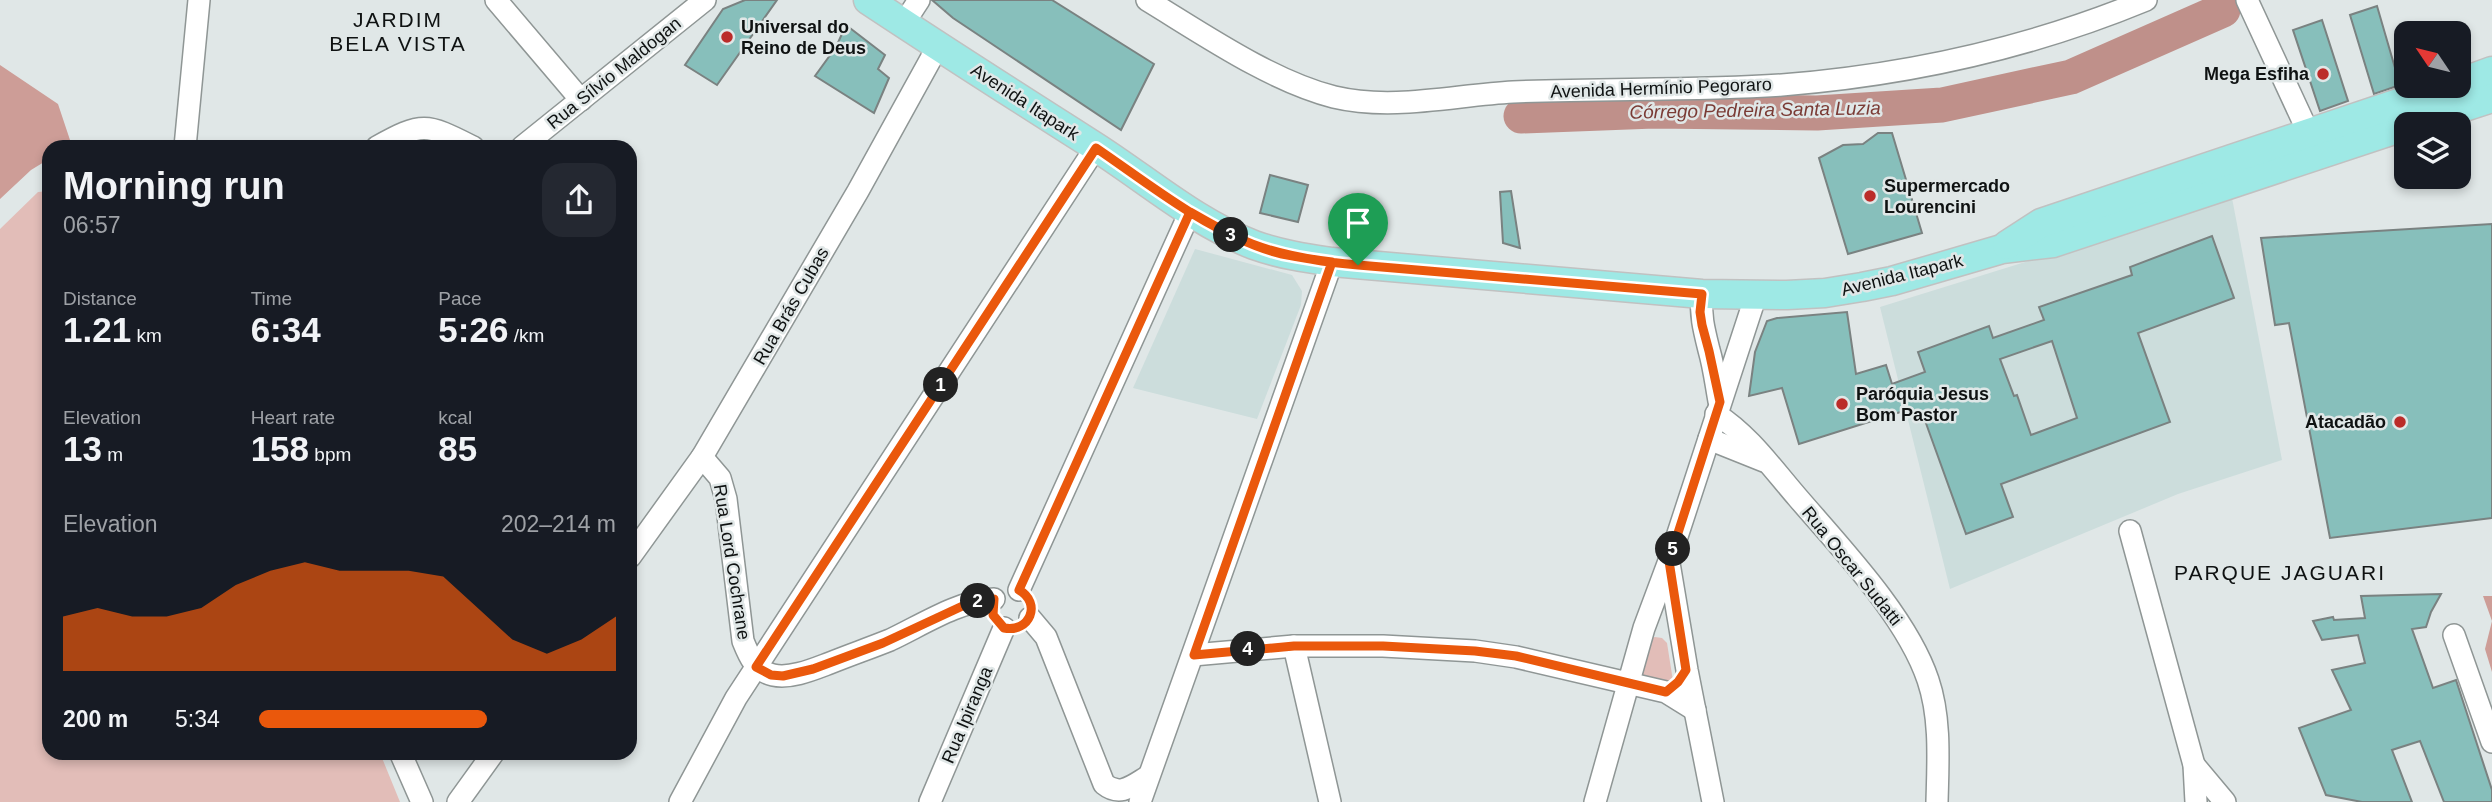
<!DOCTYPE html>
<meta charset="utf-8">
<style>
:root{--surface:#171b24;--page:#242831;--text:#f1f3f6;--muted:#9ea1a6;--accent:#ea580c}
body{margin:0;font-family:Helvetica,sans-serif;background:var(--page);color:var(--text);height:100vh;display:flex;flex-direction:column;font-size:26px;white-space:nowrap}
*{box-sizing:border-box;margin:0}
p{font-size:23px;color:var(--muted)}
.icon{flex:none;width:38px;height:38px;fill:none;stroke:currentColor;stroke-width:2;stroke-linecap:round;stroke-linejoin:round}
.map{position:relative;flex:1;overflow:hidden}
.sheet{position:absolute;left:42px;top:140px;width:595px;height:620px;display:flex;flex-direction:column;background:var(--surface);border-radius:21px;box-shadow:0 4px 10px #0003}
.sheet>*{flex:none}
.needle{width:46px;rotate:305deg}
.controls{position:absolute;left:2394px;top:21px;display:grid;gap:14px}
.controls a{display:grid;place-items:center;width:77px;height:77px;border-radius:14px;background:var(--surface);box-shadow:0 4px 10px #0003;font-size:35px}
.pin{position:absolute;display:grid;place-items:center;width:60px;height:60px;color:#fff;margin:-72px -30px;border-radius:50% 50% 50% 0;rotate:-45deg;box-shadow:0 0 7px #0007}
.pin .icon{rotate:45deg}
.km{position:absolute;width:35px;height:35px;margin:-18px;border-radius:50%;background:#222;color:#fff;font-size:19px;line-height:35px;text-align:center}
.round{display:grid;place-items:center;flex:none;width:74px;height:74px;border-radius:21px;background:var(--page)}
.head{display:flex;align-items:center;justify-content:space-between;height:119px;padding:0 21px}
h1{font-size:38px;font-weight:700;line-height:52px}
.metrics{display:grid;grid-template-columns:repeat(3,1fr);gap:10px;height:119px;padding:7px 21px}
.metrics div{display:grid;align-content:center}
.metrics b{font-size:35px;font-weight:700}
.metrics small{font-size:19px;font-weight:400}
.metrics p{font-size:19px}
.chart{height:196px;padding:14px 21px}
.chart p{display:flex;justify-content:space-between}
.chart svg{width:100%;height:126px;margin-top:7px;fill:var(--accent);opacity:.7}
ul{padding:0 21px;list-style:none;font-size:23px}
li{display:grid;grid-template-columns:112px 84px 1fr;align-items:center;height:52px}
li i{height:18px;border-radius:9px;background:var(--accent)}
.map>svg:first-child{display:block}
.built{fill:#ccdddc}
.green{fill:#e2bdb8}
.forest{fill:#cd9d97}
.lines{fill:none;stroke-linecap:round;stroke-linejoin:round}
.river{stroke:#bf908a;stroke-width:35}
.building{fill:#87bfbb;stroke:#7a8281;stroke-width:2;fill-rule:evenodd}
.minor-casing{stroke:#8f9695;stroke-width:24}
.major-casing{stroke:#c1c1c1;stroke-width:31}
.minor{stroke:#fff;stroke-width:21}
.major{stroke:#9ee9e5;stroke-width:28}
.route-casing{stroke:#fff;stroke-width:14}
.route{stroke:#ea580c;stroke-width:9}
.poi-dot{fill:#bb2c29;stroke:#e0e7e7;stroke-width:2.5}
.labels{text-anchor:middle;dominant-baseline:central;stroke-width:5;stroke-linejoin:round;paint-order:stroke}
.poi-label{font-size:18px;font-weight:bold;fill:#0f1212;stroke:#e0e7e7;text-anchor:start}
.street-label{font-size:18px;fill:#0f1212;stroke:#e0e7e7}
.water-label{font-size:19px;font-style:italic;fill:#7a3b35;stroke:#e0e7e7}
.quarter-label{font-size:21px;letter-spacing:2px;fill:#0f1212;stroke:#e0e7e7}
</style>
<div class="map">
<svg width="2492" height="802" viewBox="0 0 2492 802">
<rect width="100%" height="100%" fill="#e0e7e7"/>
<g class="built">
<path d="M2232 198 2282 460 2178 494 1950 589 1880 307Z"/>
<path d="M1195 249 1292 275 1302 291 1301 305 1257 419 1133 388Z"/>
</g>
<g class="green">
<path d="M49 191V752L380 753 400 802H0V229L38 192Z"/>
<path d="M1655 637 1662 638 1667 643 1673 681 1669 685 1638 678 1651 638Z"/>
</g>
<g class="forest">
<path d="M0 65 58 104 72 146 49 147V159L31 170 0 199Z"/>
<path d="M2483 596H2492V672L2485 649 2492 621Z"/>
</g>
<g class="lines">
<path class="river" d="M1521 116 1654 111 1817 113 1942 105 2071 77 2223 10"/>
</g>
<g class="building">
<path d="M745 0H777L717 85 685 65 723 9Z"/>
<path d="M932 0H1052L1154 64 1121 130 953 18Z"/>
<path d="M2377 6 2400 85 2374 94 2350 15Z"/>
<path d="M2322 20 2348 101 2320 111 2293 30Z"/>
<path d="M846 25 885 55 878 69 889 78 874 113 815 76 836 47Z"/>
<path d="M1878 133H1892L1922 233 1848 254 1819 158 1843 145 1863 144Z"/>
<path d="M1270 175 1308 185 1298 222 1260 213Z"/>
<path d="M1511 191 1520 248 1503 243 1500 192Z"/>
<path d="M2492 224V518L2330 538 2289 323 2275 325 2261 238Z"/>
<path d="M2212 236 2234 298 2138 333 2170 422 2001 484 2013 517 1966 534 1923 415 1914 419 1910 409 1799 444 1782 388 1749 396 1755 352 1767 321 1777 318 1847 312 1856 374 1886 365 1892 384 1925 372 1918 352 1989 326 1993 338 2044 320 2039 307 2132 275 2130 267ZM2052 341 2077 418 2031 435 2017 395 2014 396 2000 359Z"/>
<path d="M2441 594 2431 612 2426 627 2412 629 2433 688 2456 680 2492 790V802H2444L2420 741 2392 750 2412 802H2362L2326 795 2299 728 2351 710 2332 670 2365 663 2358 635 2322 640 2313 621 2333 617 2334 620 2365 618 2361 596Z"/>
</g>
<g class="lines">
<defs>
<g id="minor">
<path d="M496 0 581 100"/>
<path d="M1147 0C1203 34 1271 81 1334 97 1393 111 1455 95 1513 92 1603 88 1693 91 1782 85 1907 75 2030 48 2146 0"/>
<path d="M2247 0 2309 134"/>
<path d="M904 23 919 0"/>
<path d="M185 147 199 0"/>
<path d="M377 147C423 121 427 124 473 147"/>
<path d="M522 147 705 0"/>
<path d="M1702 294C1700 315 1704 330 1709 350 1714 367 1716 385 1719 401"/>
<path d="M1716 414C1749 435 1772 468 1798 498 1841 548 1907 617 1928 680 1941 718 1938 762 1937 802"/>
<path d="M1709 439 1764 461"/>
<path d="M702 457 720 478 726 499 743 641C749 656 755 671 773 675 791 679 814 669 830 663 850 655 870 648 890 640 922 625 958 601 994 599"/>
<path d="M2130 531 2194 765 2196 802"/>
<path d="M630 557 702 457 858 191 938 46"/>
<path d="M1669 563 1687 670 1713 802"/>
<path d="M1019 590 1190 212"/>
<path d="M1030 618 1046 637 1104 784C1120 797 1132 786 1147 777"/>
<path d="M2454 635 2492 742"/>
<path d="M1294 646 1330 802"/>
<path d="M1193 655 1294 646H1383L1475 651 1516 657 1666 692 1695 710"/>
<path d="M400 752 422 802"/>
<path d="M2194 765 2225 802"/>
<path d="M458 802 494 752"/>
<path d="M680 802 736 698 1096 147"/>
<path d="M930 802 1004 628"/>
<path d="M1140 802 1332 262"/>
<path d="M1595 802 1644 628 1669 561 1756 295"/>
</g>
<g id="major">
<path d="M868 0C942 49 1017 97 1091 144 1145 178 1194 222 1254 245 1279 254 1305 258 1332 262L1702 294 1787 295 1825 293 1862 287 1892 281 2002 249 2053 243 2406 126"/>
<path d="M2459 83 2492 71"/>
<path d="M2412 124 2492 98"/>
<path d="M2007 245 2041 223 2449 86"/>
</g>
</defs>
<use href="#minor" class="minor-casing"/>
<use href="#major" class="major-casing"/>
<use href="#minor" class="minor"/>
<use href="#major" class="major"/>
</g>
<g class="lines">
<defs>
<path id="route" d="M1358 265C1323 262 1286 257 1252 244 1196 222 1146 182 1096 148L756 667 771 675 783 676 813 669 883 643 969 603 994 599 993 615 1004 628C1030 633 1042 603 1019 590L1190 212C1220 229 1248 246 1282 254 1298 257 1315 260 1332 262L1194 655 1294 646H1383L1475 651 1516 656 1666 692 1678 682 1686 670 1669 561 1720 402 1709 351 1702 325 1700 312 1702 294 1358 265"/>
</defs>
<use href="#route" class="route-casing"/>
<use href="#route" class="route"/>
</g>
<g class="poi-dot">
<circle cx="727" cy="37" r="7"/>
<circle cx="2323" cy="74" r="7"/>
<circle cx="1870" cy="196" r="7"/>
<circle cx="1842" cy="404" r="7"/>
<circle cx="2400" cy="422" r="7"/>
</g>
<g class="labels">
<g class="poi-label">
<text x="741" y="27">Universal do<tspan x="741" dy="21">Reino de Deus</tspan></text>
<text x="2309" y="74" text-anchor="end">Mega Esfiha</text>
<text x="1884" y="186">Supermercado<tspan x="1884" dy="21">Lourencini</tspan></text>
<text x="1856" y="394">Paróquia Jesus<tspan x="1856" dy="21">Bom Pastor</tspan></text>
<text x="2386" y="422" text-anchor="end">Atacadão</text>
</g>
<g class="street-label">
<text transform="translate(614 73) rotate(-39)">Rua Sílvio Maldogan</text>
<text transform="translate(1661 88) rotate(-2)">Avenida Hermínio Pegoraro</text>
<text transform="translate(1025 102) rotate(33)">Avenida Itapark</text>
<text transform="translate(1902 275) rotate(-14)">Avenida Itapark</text>
<text transform="translate(791 306) rotate(-60)">Rua Brás Cubas</text>
<text transform="translate(732 562) rotate(81)">Rua Lord Cochrane</text>
<text transform="translate(1852 566) rotate(51)">Rua Oscar Sudatti</text>
<text transform="translate(967 715) rotate(-67)">Rua Ipiranga</text>
</g>
<g class="water-label">
<text transform="translate(1755 110) rotate(-1)">Córrego Pedreira Santa Luzia</text>
</g>
<g class="quarter-label">
<text x="398" y="19">JARDIM<tspan x="398" dy="24">BELA VISTA</tspan></text>
<text x="2280" y="572">PARQUE JAGUARI</text>
</g>
</g>
</svg>
<div class="controls">
<a><svg class="needle" viewBox="-14 -14 28 28"><path d="M0-13l5 13h-10z" fill="#e53935"/><path d="M0 13l5-13h-10z" fill="#9ea1a6"/></svg></a>
<a><svg class="icon" aria-label="layers" viewBox="0 0 24 24"><path d="M12 4l9 5-9 5-9-5zM3 14l9 5 9-5"/></svg></a>
</div>
<div class="pin" style="left:1358px;top:265px;background:#1e9e55"><svg class="icon" aria-label="arrive" viewBox="0 0 24 24"><path d="M6 21V4h12l-3 4 3 4H6"/></svg></div>
<b class="km" style="left:941px;top:385px">1</b>
<b class="km" style="left:978px;top:601px">2</b>
<b class="km" style="left:1231px;top:235px">3</b>
<b class="km" style="left:1248px;top:649px">4</b>
<b class="km" style="left:1673px;top:549px">5</b>
<section class="sheet">
<div class="head"><div><h1>Morning run</h1><p>06:57</p></div><a class="round"><svg class="icon" aria-label="share" viewBox="0 0 24 24"><path d="M12 15V3M7 8l5-5 5 5M5 13v7h14v-7"/></svg></a></div>
<div class="metrics">
<div><p>Distance</p><b>1.21<small> km</small></b></div>
<div><p>Time</p><b>6:34</b></div>
<div><p>Pace</p><b>5:26<small> /km</small></b></div>
</div>
<div class="metrics">
<div><p>Elevation</p><b>13<small> m</small></b></div>
<div><p>Heart rate</p><b>158<small> bpm</small></b></div>
<div><p>kcal</p><b>85</b></div>
</div>
<div class="chart"><p><span>Elevation</span>202–214 m</p>
<svg viewBox="0 0 160 44" preserveAspectRatio="none"><path d="M0 44V25L10 22L20 25L30 25L40 22L50 14L60 9L70 6L80 9L90 9L100 9L110 11L120 22L130 33L140 38L150 33L160 25V44z"/></svg>
</div>
<ul>
<li><b>200 m</b>5:34<i style="width:64%"></i></li>
</ul>
</section>
</div>
